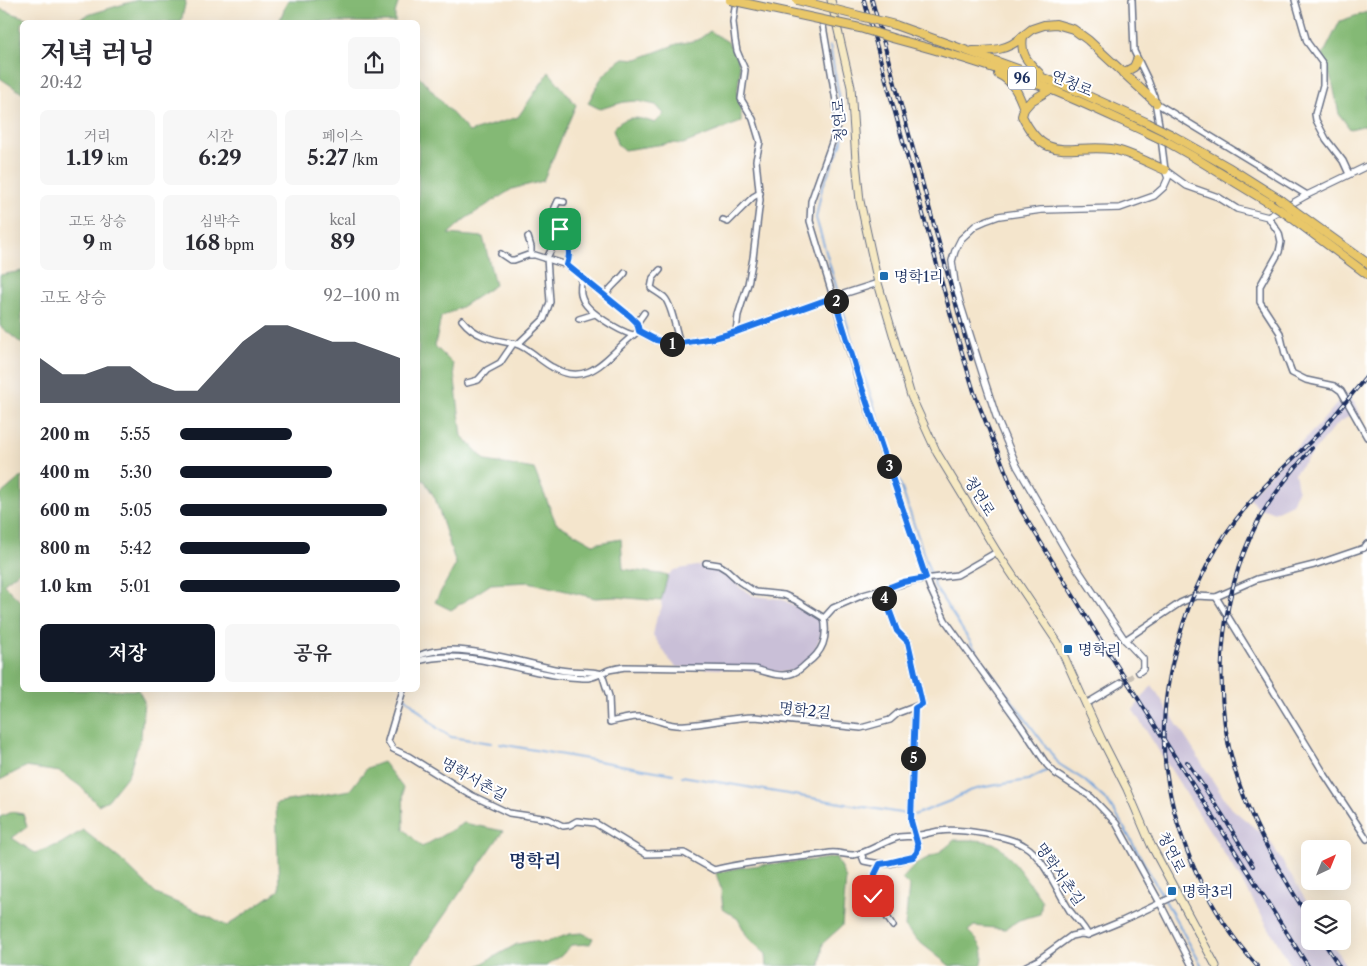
<!DOCTYPE html>
<html lang="ko">
<meta charset="utf-8">
<style>
:root{--surface:#fff;--page:#f7f7f7;--text:#2b2b33;--muted:#7c7c81;--accent:#111827}
body{margin:0;font-family:"Libre Caslon Text","Noto Serif KR",serif;background:var(--page);color:var(--text);height:100vh;display:flex;flex-direction:column;font-size:19px;white-space:nowrap}
*{box-sizing:border-box;margin:0}
p{font-size:16px;color:var(--muted)}
.icon{flex:none;width:28px;height:28px;fill:none;stroke:currentColor;stroke-width:2;stroke-linecap:round;stroke-linejoin:round}
.map{position:relative;flex:1;overflow:hidden}
.details{position:absolute;left:20px;top:20px;width:400px;height:672px;display:flex;flex-direction:column;background:var(--surface);border-radius:8px;box-shadow:0 5px 20px #0002}
.details>*{flex:none}
.needle{width:32px;rotate:43deg}
.tools{position:absolute;left:1301px;top:840px;display:grid;gap:10px}
.tools a{display:grid;place-items:center;width:50px;height:50px;border-radius:8px;background:var(--surface);box-shadow:0 5px 20px #0002;font-size:25px}
.pin{position:absolute;display:grid;place-items:center;width:42px;height:42px;color:#fff;margin:-21px;border-radius:10px;box-shadow:0 2px 8px #0006}
.km{position:absolute;width:25px;height:25px;margin:-12px;border-radius:50%;background:#222;color:#fff;font-size:14px;line-height:25px;text-align:center}
.round{display:grid;place-items:center;flex:none;width:52px;height:52px;border-radius:8px;background:var(--page)}
.summary{display:flex;align-items:center;justify-content:space-between;height:85px;padding:0 20px}
h1{font-size:28px;font-weight:700;line-height:38px}
.stats{display:grid;grid-template-columns:repeat(3,1fr);gap:8px;height:85px;padding:5px 20px}
.stats div{display:grid;align-content:center;border-radius:8px;background:var(--page);text-align:center}
.stats b{font-size:21px;font-weight:700}
.stats small{font-size:14px;font-weight:400}
.stats p{font-size:14px}
.chart{height:140px;padding:10px 20px}
.chart p{display:flex;justify-content:space-between}
.chart svg{width:100%;height:90px;margin-top:5px;fill:var(--accent);opacity:.7}
.button{display:flex;gap:10px;margin-top:auto;padding:10px 20px}
.button a{flex:1;height:58px;border-radius:8px;background:var(--accent);color:#fff;font-size:20px;font-weight:700;line-height:58px;text-align:center}
.button a+a{background:var(--page);color:var(--text)}
ul{padding:0 20px;list-style:none;font-size:16px}
li{display:grid;grid-template-columns:80px 60px 1fr;align-items:center;height:38px}
li i{height:12px;border-radius:6px;background:var(--accent)}
.map>svg:first-child{display:block}
.industrial{fill:#c9bfd7}
.forest{fill:#84b974;stroke:#507469}
.lines{fill:none;stroke-linecap:round;stroke-linejoin:round}
.stream{stroke:#6ea1da;stroke-width:2}
.tertiary-tunnel{stroke:#c9c1b6;stroke-width:5.5;stroke-dasharray:5.5 3;stroke-linecap:butt}
.minor-casing{stroke:#676f84;stroke-width:8}
.tertiary-casing{stroke:#676f84;stroke-width:8}
.secondary-casing{stroke:#676f84;stroke-width:9}
.trunk-casing{stroke:#676f84;stroke-width:10}
.minor{stroke:#fff;stroke-width:5}
.tertiary{stroke:#fff;stroke-width:5.5}
.secondary{stroke:#f6e9c3;stroke-width:7}
.trunk{stroke:#e9c769;stroke-width:8}
.rail-casing{stroke:#1b2f5e;stroke-width:4}
.rail{stroke:#fff;stroke-width:2;stroke-dasharray:5.5;stroke-linecap:butt}
.trunk-bridge-casing{stroke:#676f84;stroke-width:10;stroke-linecap:butt}
.trunk-bridge{stroke:#e9c769;stroke-width:8}
.route-casing{stroke:#fff;stroke-width:10}
.route{stroke:#1a73e8;stroke-width:6}
.poi-dot{fill:#1f6fb2;stroke:#fff;stroke-width:2}
.labels{text-anchor:middle;dominant-baseline:central;stroke-width:4;stroke-linejoin:round;paint-order:stroke}
.shield{fill:#fff;stroke:#5f6d8e;stroke-width:1}
.shield-label{font-size:14px;font-weight:bold;fill:#1b2f5e}
.street-label{font-size:15px;fill:#1b2f5e;stroke:#fff}
.poi-label{font-size:15px;fill:#1b2f5e;stroke:#fff;text-anchor:start}
.quarter-label{font-size:18px;font-weight:bold;fill:#1b2f5e;stroke:#fff}
</style>
<div class="map">
<svg width="1367" height="966" viewBox="0 0 1367 966">
<rect width="100%" height="100%" fill="#fff"/>
<filter id="ink" filterUnits="userSpaceOnUse"><feTurbulence type="fractalNoise" baseFrequency=".02" numOctaves="2"/><feDisplacementMap in="SourceGraphic" scale="10" xChannelSelector="R" yChannelSelector="G"/><feConvolveMatrix kernelMatrix="1 2 1 2 8 2 1 2 1" color-interpolation-filters="sRGB"/></filter>
<filter id="wash" filterUnits="userSpaceOnUse"><feTurbulence type="fractalNoise" baseFrequency=".0096" numOctaves="4" result="noise"/><feDisplacementMap in="SourceGraphic" scale="20" xChannelSelector="R" yChannelSelector="G"/><feGaussianBlur stdDeviation="1.12" result="paint"/><feColorMatrix in="noise" values="0 0 0 0 0 0 0 0 0 0 0 0 0 0 0 0 0 1.4 0 .05"/><feComposite in="paint" operator="in"/></filter>
<g filter="url(#wash)">
<rect width="100%" height="100%" fill="#f4e5cc"/>
<g class="industrial">
<path d="M1346 393 1357 406 1362 420 1357 423 1353 413 1335 426 1295 473 1298 489 1292 504 1275 512 1258 508 1249 497 1275 469 1317 427Z"/>
<path d="M702 565 717 566 742 589 754 596 781 599 808 612 819 621 821 635 813 654 794 671 782 672 676 667 669 659 653 635 657 616 662 607 661 601 668 575 674 570Z"/>
<path d="M1152 685 1229 806 1270 841 1311 909 1310 941H1331L1346 966H1291L1241 880 1133 710Z"/>
</g>
<g class="forest">
<path d="M137 0H186L181 22H71L91 14Z"/>
<path d="M288 0H399L395 13V22H279Z"/>
<path d="M0 9 37 22H22V93L0 78Z"/>
<path d="M1367 12V125L1350 129 1339 114 1333 85 1323 55 1340 21Z"/>
<path d="M710 31 728 42 738 60 740 71 737 95 741 108V122L683 144 671 143 624 150 617 144 613 129C626 114 638 117 655 123L664 114 656 105 637 101 624 102 600 109 588 103 600 80 612 66 624 58 637 59 677 44 698 40Z"/>
<path d="M549 72 576 105 543 181 512 189 465 219 448 234 483 237 495 285 463 306 441 317 435 346 453 364 462 436 486 461 534 469 556 523 593 544 621 539 623 569 668 575 661 601 616 597 595 598 529 582 491 584 451 610 435 602 456 564 435 498 424 480H418V75L469 132 518 117Z"/>
<path d="M22 271V344L0 326V275Z"/>
<path d="M22 476V569L3 584 22 603V690H138L144 701 141 736 128 775 108 800 98 805 80 786 60 772 25 767 0 780V495Z"/>
<path d="M383 762 403 788 404 829 422 847 464 823 503 831 409 966H0V817L11 812 23 814 27 827 12 838 35 853 60 844 83 830 121 860 156 894 211 917 227 926 279 890 276 803 350 790 367 768Z"/>
<path d="M954 840C967 840 980 839 993 843 1005 847 1033 889 1042 901L1040 914 1019 920 1005 929 974 926 968 931C979 942 987 949 981 966H950L917 940 905 927 909 886 902 879C907 874 913 866 920 862 934 854 942 853 954 840Z"/>
<path d="M836 857 846 879 842 926 823 943 820 966H767L766 954 748 938 738 919 723 909 721 889 716 873C754 862 797 864 836 857Z"/>
<path d="M582 933 593 938 590 944 571 945 561 956 546 966H478L517 944 533 941 543 943 570 934Z"/>
</g>
<g class="lines">
<g class="stream">
<path d="M830 46 843 118 842 142 822 188 816 218 851 337 935 587 984 663 1059 764 1084 780 1107 801 1119 819 1202 966"/>
<path d="M405 697 437 728 451 737 491 743"/>
<path d="M500 744 673 774"/>
<path d="M682 776 906 814"/>
<path d="M914 815 950 801 969 791 985 787 1028 780 1046 771"/>
</g>
</g>
</g>
<g filter="url(#ink)">
<g class="lines">
<path class="tertiary-tunnel" d="M1121 683 1139 672"/>
<defs>
<g id="minor">
<path d="M1132 0 1134 51 1148 80 1154 96 1160 130"/>
<path d="M1295 0 1307 42 1323 64V85L1315 114 1316 120 1326 139 1343 161 1349 174"/>
<path d="M822 20 836 101 838 120 835 134 811 201 810 221 859 382 930 588 945 620 1022 727 1047 765 1056 774 1091 797 1116 823 1160 903 1192 966"/>
<path d="M1156 103 1307 195"/>
<path d="M1161 138 1165 170"/>
<path d="M564 202 558 201 553 212 551 223C566 234 573 246 567 265"/>
<path d="M1268 217 1279 233 1281 242 1279 252 1260 286V302L1280 333 1285 354 1292 373 1306 380 1334 386 1341 391 1367 437"/>
<path d="M723 220 728 222 753 197 760 193"/>
<path d="M528 237 531 247V255"/>
<path d="M501 254 510 260H514L528 255H535L567 265 630 316 637 323 639 331 655 340 675 344 714 338 736 332 834 297 878 283"/>
<path d="M660 270 653 278 651 288C655 291 660 294 664 297 672 305 676 332 680 343"/>
<path d="M582 278C581 284 579 291 582 298 587 312 619 331 633 335"/>
<path d="M605 296C610 287 618 282 625 273"/>
<path d="M579 319 595 314"/>
<path d="M462 320C476 338 495 340 516 344 526 346 542 362 552 367 592 391 610 350 639 331"/>
<path d="M637 323 644 313"/>
<path d="M736 332 738 315 748 284 753 258 760 200 756 160 760 142 753 119 741 99 745 70 737 51 735 40 733 22 736 0"/>
<path d="M518 344 544 319 550 302 547 258 556 240 567 242"/>
<path d="M467 383 478 380 487 370 500 363 513 344"/>
<path d="M1367 544 1364 548 1314 565 1257 579 1216 597 1325 775 1367 839"/>
<path d="M706 563 719 565 727 570 740 582 755 592 784 595 795 600 824 618 833 608 863 595 916 580 957 575 997 552"/>
<path d="M1125 640 1180 603 1196 596 1216 597"/>
<path d="M418 656C456 639 520 663 560 670 574 673 589 670 602 674"/>
<path d="M418 661C464 648 514 670 561 676 570 677 579 678 588 678 596 677 602 673 609 670 614 669 620 668 624 667L755 669C766 672 778 677 790 674 796 673 802 668 806 664 823 652 828 638 824 618"/>
<path d="M602 674 609 696 610 722C623 719 638 714 652 719 667 723 669 726 686 725 709 724 732 717 755 717L861 728 890 720 898 713 922 704 908 642 897 631 882 590"/>
<path d="M403 690 388 741 393 749 408 756 471 795 509 813 549 819 563 826 570 825 577 821 595 823 646 854 684 853 714 870C752 860 792 859 830 853 838 852 845 855 853 855 869 853 883 841 899 837 904 836 909 837 914 836 923 835 931 832 940 831 958 828 1010 836 1025 846 1043 856 1058 893 1070 911 1076 919 1084 926 1088 935L1122 921 1177 895"/>
<path d="M861 853 864 861C873 863 883 865 893 863 900 861 906 858 913 857L917 852 918 846 911 821 915 707"/>
<path d="M880 864 875 874 873 896 893 926"/>
<path d="M1026 966 1038 960 1071 936 1081 934 1088 935"/>
</g>
<g id="tertiary">
<path d="M1139 672 1143 669V659L1125 640 1069 556 1017 466 997 419 986 385 961 306 955 283 952 261 955 251 961 239 976 225 985 221 999 216 1041 210 1120 208 1154 196 1164 187 1168 178 1165 170 1187 186 1218 197 1237 209 1268 217 1307 195 1367 166"/>
<path d="M1086 704 1121 683"/>
</g>
<path id="secondary" d="M831 0 851 87 856 161 860 201 878 283 911 396 937 453 997 552 1058 643 1101 738 1127 789 1151 845 1216 966"/>
<g id="trunk">
<path d="M895 25 1068 87 1148 123"/>
<path d="M1023 36 1032 29 1044 25 1056 24 1073 29 1088 40 1156 103"/>
<path d="M892 38C937 50 983 63 1027 80 1068 95 1107 114 1146 132"/>
<path d="M973 51C992 51 1009 50 1023 36 1020 55 1027 61 1040 74"/>
<path d="M1123 73 1134 67 1137 60"/>
<path d="M998 74C1013 81 1019 94 1024 109L1031 101 1051 89"/>
<path d="M1024 109 1022 116C1046 165 1069 144 1111 149 1130 152 1148 163 1165 170"/>
<path d="M1170 134 1228 167 1279 199"/>
<path d="M1169 143 1192 156 1271 204"/>
<path d="M1295 211 1367 263"/>
<path d="M1288 215 1367 274"/>
</g>
</defs>
<use href="#minor" class="minor-casing"/>
<use href="#tertiary" class="tertiary-casing"/>
<use href="#secondary" class="secondary-casing"/>
<use href="#trunk" class="trunk-casing"/>
<use href="#minor" class="minor"/>
<use href="#tertiary" class="tertiary"/>
<use href="#secondary" class="secondary"/>
<use href="#trunk" class="trunk"/>
<defs>
<g id="rail">
<path d="M864 0 953 323 975 395 1021 510 1095 631 1308 966"/>
<path d="M872 0 971 359"/>
<path d="M1187 762 1222 814 1253 866"/>
<path d="M1310 920C1283 877 1257 834 1240 786 1210 701 1217 601 1258 521 1273 494 1292 471 1312 448"/>
<path d="M1323 941 1339 966"/>
<path d="M1257 966C1209 912 1176 842 1166 770 1155 691 1187 584 1235 521 1260 487 1292 461 1321 431 1337 413 1352 394 1367 376"/>
</g>
</defs>
<use href="#rail" class="rail-casing"/>
<use href="#rail" class="rail"/>
<defs>
<g id="trunk-bridge">
<path d="M730 0 860 28 892 38"/>
<path d="M797 0 895 25"/>
<path d="M1148 123 1170 134"/>
<path d="M1146 132 1169 143"/>
<path d="M1279 199 1295 211"/>
<path d="M1271 204 1288 215"/>
</g>
</defs>
<use href="#trunk-bridge" class="trunk-bridge-casing"/>
<use href="#trunk-bridge" class="trunk-bridge"/>
</g>
</g>
<g class="lines" filter="url(#ink)">
<defs>
<path id="route" d="M560 229C567 242 572 250 567 265L630 316 637 323 639 331 656 340 675 344 714 338 736 332 834 297 860 382 926 578 903 582 882 590 897 631 908 642 922 704 915 708 911 821 918 846 917 852 913 857C902 859 892 863 880 864L875 874 873 896"/>
</defs>
<use href="#route" class="route-casing"/>
<use href="#route" class="route"/>
</g>
<g class="poi-dot">
<rect x="879" y="271" width="10" height="10" rx="2.5"/>
<rect x="1063" y="644" width="10" height="10" rx="2.5"/>
<rect x="1167" y="886" width="10" height="10" rx="2.5"/>
</g>
<g class="labels">
<rect class="shield" x="1008" y="66.5" width="28" height="23" rx="4"/>
<g class="shield-label">
<text x="1022" y="78">96</text>
</g>
<g class="street-label">
<text transform="translate(1072 83) rotate(23)">연청로</text>
<text transform="translate(839 120) rotate(-94)">청연로</text>
<text transform="translate(980 496) rotate(59)">청연로</text>
<text transform="translate(805 710) rotate(6)">명학2길</text>
<text transform="translate(474 779) rotate(29)">명학서촌길</text>
<text transform="translate(1172 852) rotate(64)">청연로</text>
<text transform="translate(1060 874) rotate(55)">명학서촌길</text>
</g>
<g class="poi-label">
<text x="894" y="276">명학1리</text>
<text x="1078" y="649">명학리</text>
<text x="1182" y="891">명학3리</text>
</g>
<g class="quarter-label">
<text x="535" y="861">명학리</text>
</g>
</g>
</svg>
<div class="tools">
<a><svg class="needle" viewBox="-14 -14 28 28"><path d="M0-13l5 13h-10z" fill="#e53935"/><path d="M0 13l5-13h-10z" fill="#7c7c81"/></svg></a>
<a><svg class="icon" aria-label="layers" viewBox="0 0 24 24"><path d="M12 4l9 5-9 5-9-5zM3 14l9 5 9-5"/></svg></a>
</div>
<div class="pin" style="left:560px;top:229px;background:#1e9e55"><svg class="icon" aria-label="arrive" viewBox="0 0 24 24"><path d="M6 21V4h12l-3 4 3 4H6"/></svg></div>
<div class="pin" style="left:873px;top:896px;background:#d93025"><svg class="icon" aria-label="check" viewBox="0 0 24 24"><path d="M5 12l5 5 9-10"/></svg></div>
<b class="km" style="left:672px;top:344px">1</b>
<b class="km" style="left:836px;top:301px">2</b>
<b class="km" style="left:889px;top:466px">3</b>
<b class="km" style="left:884px;top:598px">4</b>
<b class="km" style="left:913px;top:758px">5</b>
<section class="details">
<div class="summary"><div><h1>저녁 러닝</h1><p>20:42</p></div><a class="round"><svg class="icon" aria-label="share" viewBox="0 0 24 24"><path d="M12 15V3M7 8l5-5 5 5M5 13v7h14v-7"/></svg></a></div>
<div class="stats">
<div><p>거리</p><b>1.19<small> km</small></b></div>
<div><p>시간</p><b>6:29</b></div>
<div><p>페이스</p><b>5:27<small> /km</small></b></div>
</div>
<div class="stats">
<div><p>고도 상승</p><b>9<small> m</small></b></div>
<div><p>심박수</p><b>168<small> bpm</small></b></div>
<div><p>kcal</p><b>89</b></div>
</div>
<div class="chart"><p><span>고도 상승</span>92–100 m</p>
<svg viewBox="0 0 160 44" preserveAspectRatio="none"><path d="M0 44V22L10 30L20 30L30 26L40 26L50 34L60 38L70 38L80 26L90 14L100 6L110 6L120 10L130 14L140 14L150 18L160 22V44z"/></svg>
</div>
<ul>
<li><b>200 m</b>5:55<i style="width:51%"></i></li>
<li><b>400 m</b>5:30<i style="width:69%"></i></li>
<li><b>600 m</b>5:05<i style="width:94%"></i></li>
<li><b>800 m</b>5:42<i style="width:59%"></i></li>
<li><b>1.0 km</b>5:01<i style="width:100%"></i></li>
</ul>
<div class="button"><a>저장</a><a>공유</a></div>
</section>
</div>
